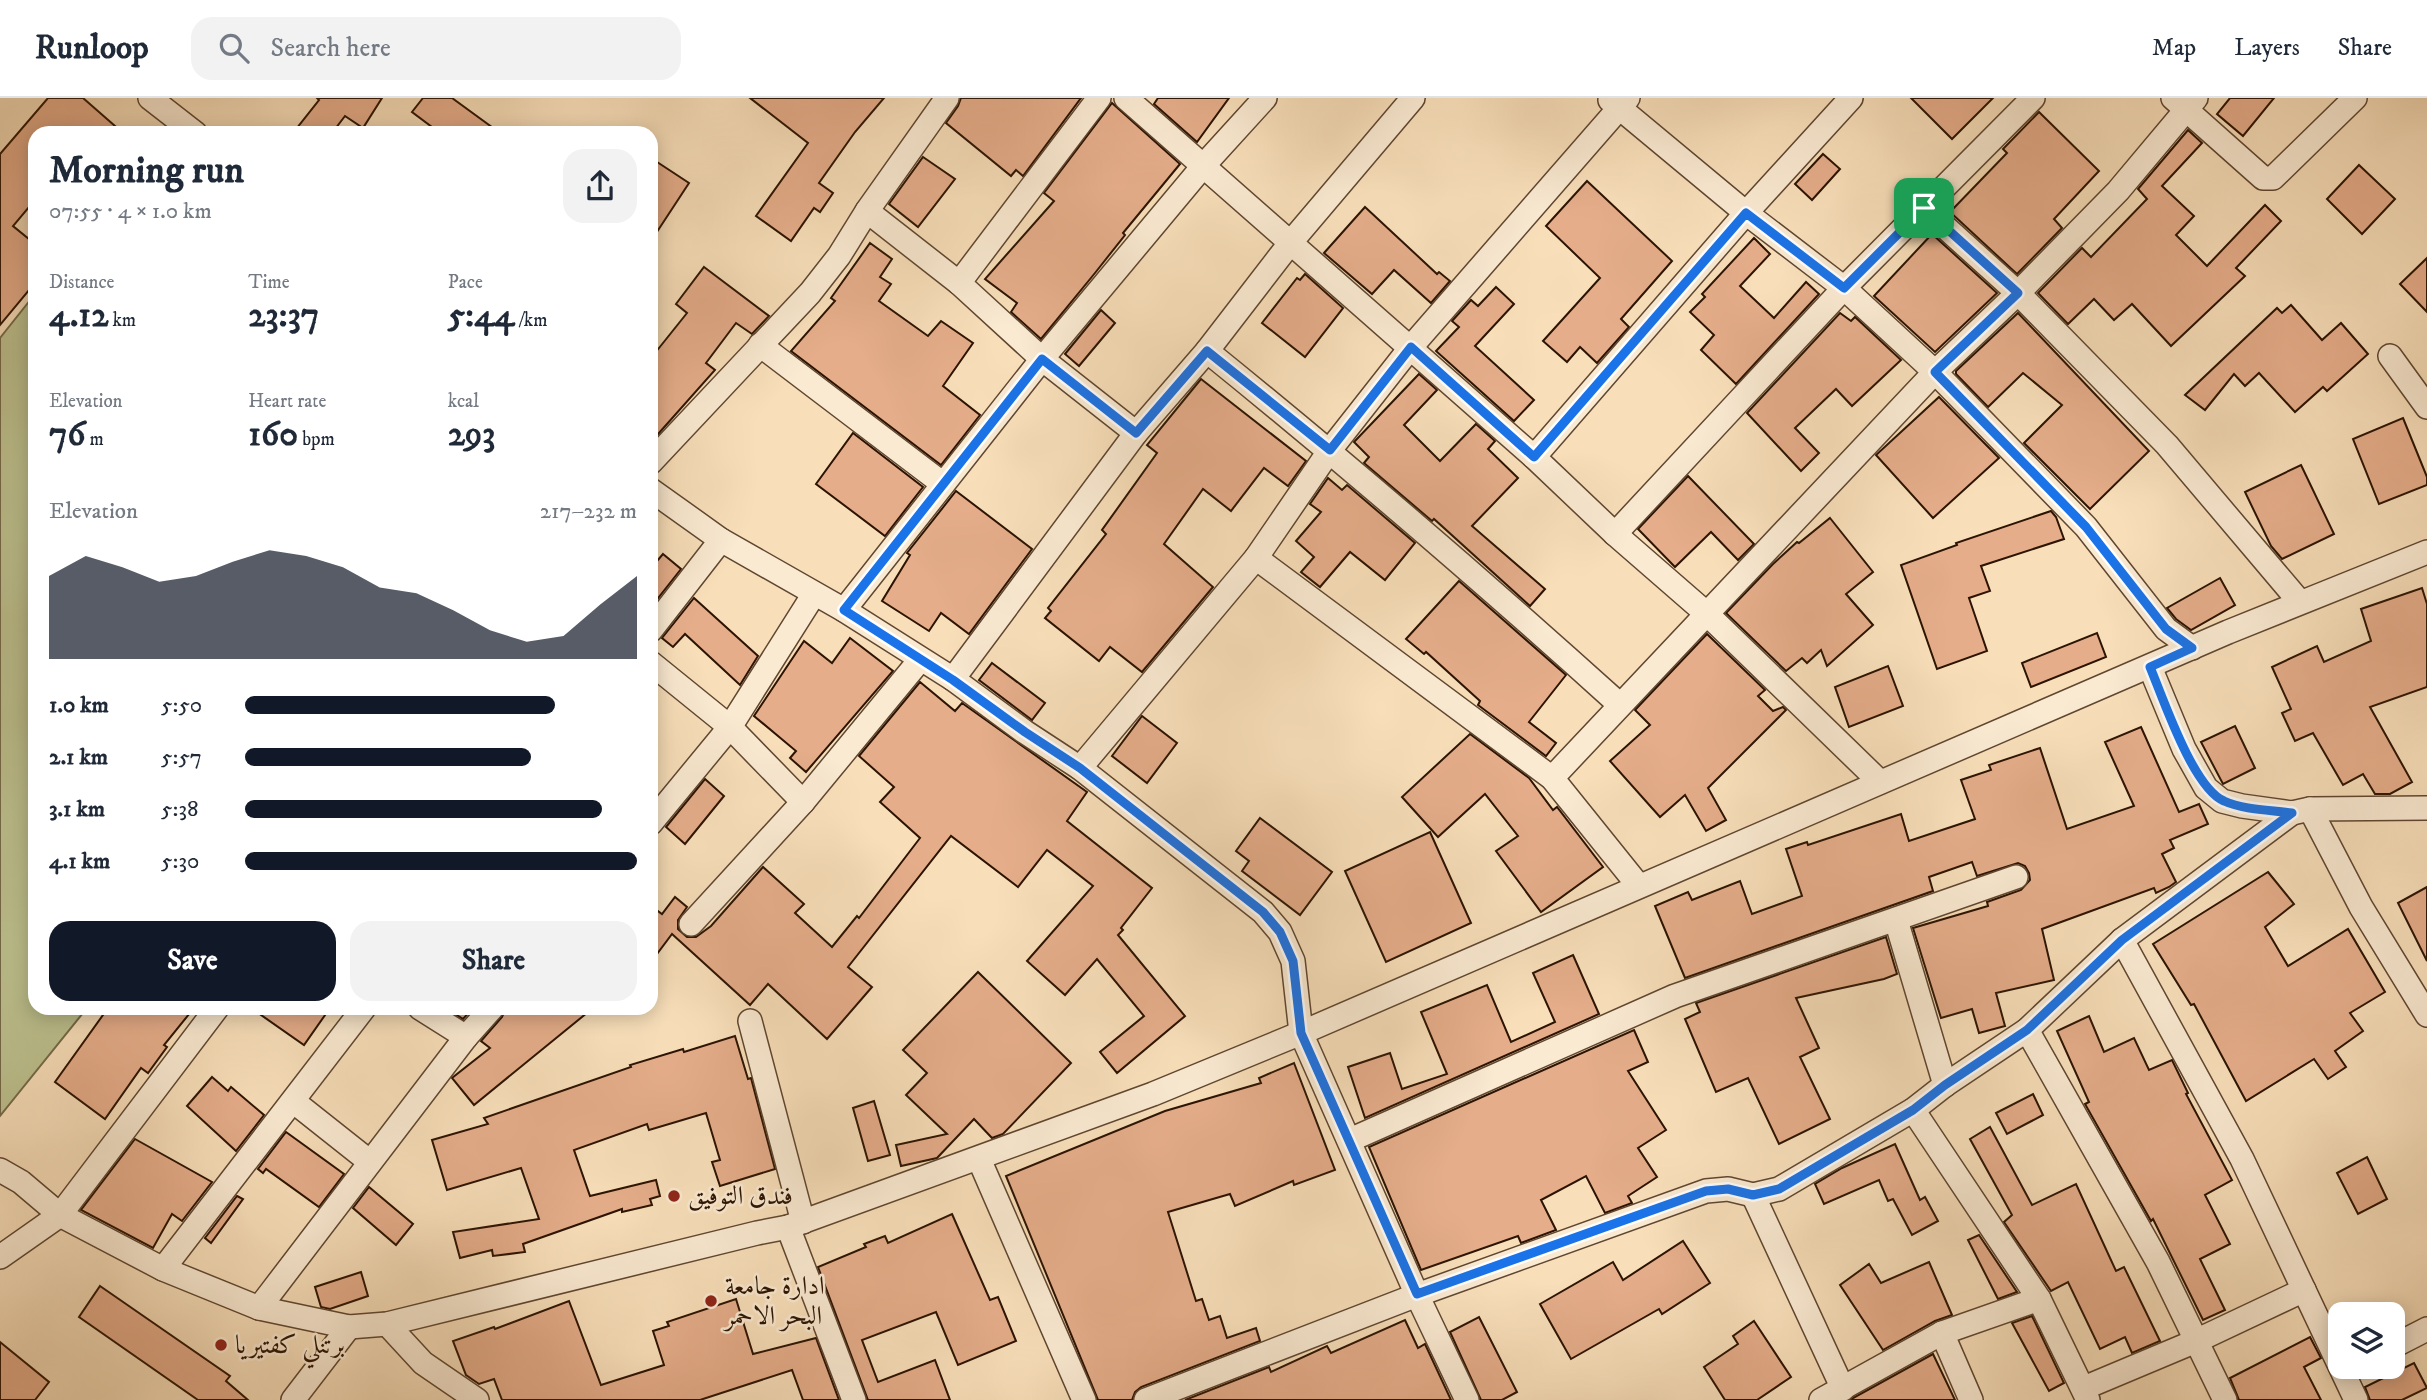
<!DOCTYPE html>
<meta charset="utf-8">
<style>
:root{--surface:#fff;--page:#f2f2f3;--text:#1f2937;--muted:#747a83;--line:#e0e1e3;--accent:#111827}
body{margin:0;font-family:"IM FELL DW Pica",Amiri,serif;background:var(--page);color:var(--text);height:100vh;display:flex;flex-direction:column;font-size:26px;white-space:nowrap}
*{box-sizing:border-box;margin:0}
p{font-size:23px;color:var(--muted)}
.icon{flex:none;width:38px;height:38px;fill:none;stroke:currentColor;stroke-width:2;stroke-linecap:round;stroke-linejoin:round}
.map{position:relative;flex:1;overflow:hidden}
.side{position:absolute;left:28px;top:28px;width:630px;height:889px;display:flex;flex-direction:column;background:var(--surface);border-radius:21px;box-shadow:0 4px 18px #0003}
.side>*{flex:none}
.tools{position:absolute;left:2328px;top:1204px;display:grid;gap:14px}
.tools a{display:grid;place-items:center;width:77px;height:77px;border-radius:14px;background:var(--surface);box-shadow:0 4px 18px #0003;font-size:35px}
.pin{position:absolute;display:grid;place-items:center;width:60px;height:60px;color:#fff;margin:-30px;border-radius:14px;box-shadow:0 4px 10px #0006}
.round{display:grid;place-items:center;flex:none;width:74px;height:74px;border-radius:21px;background:var(--page)}
.overview{display:flex;align-items:center;justify-content:space-between;height:119px;padding:0 21px}
h1{font-size:38px;font-weight:700;line-height:52px}
.stats{display:grid;grid-template-columns:repeat(3,1fr);gap:10px;height:119px;padding:7px 21px}
.stats div{display:grid;align-content:center}
.stats b{font-size:35px;font-weight:700}
.stats small{font-size:19px;font-weight:400}
.stats p{font-size:19px}
.chart{height:196px;padding:14px 21px}
.chart p{display:flex;justify-content:space-between}
.chart svg{width:100%;height:126px;margin-top:7px;fill:var(--accent);opacity:.7}
.cta{display:flex;gap:14px;margin-top:auto;padding:14px 21px}
.cta a{flex:1;height:80px;border-radius:21px;background:var(--accent);color:#fff;font-size:28px;font-weight:700;line-height:80px;text-align:center}
.cta a+a{background:var(--page);color:var(--text)}
ul{padding:0 21px;list-style:none;font-size:23px}
li{display:grid;grid-template-columns:112px 84px 1fr;align-items:center;height:52px}
li i{height:18px;border-radius:9px;background:var(--accent)}
header{display:flex;align-items:center;gap:42px;box-sizing:border-box;height:98px;padding:0 35px;background:var(--surface);border-bottom:2px solid var(--line)}
header strong{font-size:33px}
nav{display:flex;gap:38px;margin-inline-start:auto;font-size:24px}
.search{width:490px;height:63px;background:var(--page);display:flex;align-items:center;gap:18px;box-sizing:border-box;padding:0 24px;border-radius:21px;color:var(--muted);font-size:26px}
.map>svg:first-child{display:block}
.green{fill:#bdc290;stroke:#746a49;stroke-width:2}
.building{fill:#e5ad8a;stroke:#2c1302;stroke-width:2}
.lines{fill:none;stroke-linecap:round;stroke-linejoin:round}
.street-casing{stroke:#5f4630;stroke-width:26}
.street{stroke:#faead2;stroke-width:23}
.route-casing{stroke:#fff;stroke-width:14}
.route{stroke:#1a73e8;stroke-width:9}
.poi-dot{fill:#8f2418;stroke:#faead2;stroke-width:2.5}
.labels{text-anchor:middle;dominant-baseline:central;stroke-width:5;stroke-linejoin:round;paint-order:stroke}
.poi-label{font-size:26px;fill:#2c1302;stroke:#faead2;text-anchor:start}
</style>
<header>
<strong>Runloop</strong>
<div class="search"><svg class="icon" aria-label="search" viewBox="0 0 24 24"><circle cx="10" cy="10" r="6"/><path d="M15 15l6 6"/></svg>Search here</div>
<nav><a>Map</a><a>Layers</a><a>Share</a></nav>
</header>
<div class="map">
<svg width="2427" height="1302" viewBox="0 0 2427 1302">
<rect width="100%" height="100%" fill="#f8dfba"/>
<filter id="stains"><feTurbulence type="fractalNoise" baseFrequency=".00286" numOctaves="4"/><feColorMatrix values="0 0 0 0 .2 0 0 0 0 .09 0 0 0 0 .02 0 0 0 .5 -.17"/></filter>
<radialGradient id="worn" r=".72"><stop offset=".6" stop-color="#630" stop-opacity="0"/><stop offset="1" stop-color="#630" stop-opacity=".3"/></radialGradient>
<path class="green" d="M35 196V910H87L0 1018V240Z"/>
<g class="building">
<path d="M48 0H83L123 35H35V102L13 128 35 146V185L0 227V56Z"/>
<path d="M317 0H382L363 30 345 18 332 35H293L319 2Z"/>
<path d="M423 0H452L500 35H440L412 14Z"/>
<path d="M750 0H884L855 34 819 85 833 95 820 114 814 110 791 143 756 118 808 45Z"/>
<path d="M961 0H1081L1023 78 1016 72 1011 78 946 25 958 8Z"/>
<path d="M1158 0H1229L1197 44 1154 6Z"/>
<path d="M1911 0H1993L1952 41Z"/>
<path d="M2230 0H2274L2243 38 2217 16Z"/>
<path d="M1112 5 1180 66 1123 135 1125 137 1095 175 1041 241 1011 214 1017 205 985 181 1054 103 1044 95Z"/>
<path d="M2039 14 2099 73 2054 121 2062 130 2017 176 1950 114 2007 55 2003 51Z"/>
<path d="M2188 32 2202 45 2162 88 2194 118 2176 137 2207 168 2265 107 2281 123 2236 170 2245 178 2171 248 2132 206 2114 222 2094 201 2068 226 2038 195 2082 150 2091 159 2147 101 2138 91Z"/>
<path d="M1823 56 1840 71 1812 102 1795 86Z"/>
<path d="M923 59 955 81 918 129 889 106Z"/>
<path d="M651 60 689 85 651 143Z"/>
<path d="M2359 67 2395 101 2362 136 2327 101Z"/>
<path d="M1587 83 1672 163 1621 221 1629 229 1597 265 1580 249 1567 264 1543 243 1600 180 1546 128Z"/>
<path d="M1365 109 1437 176 1439 174 1450 183 1431 205 1394 172 1372 196 1324 155Z"/>
<path d="M1932 136 1997 195 1935 254 1874 198Z"/>
<path d="M1754 140 1770 156 1740 188 1774 220 1806 184 1819 196 1736 286 1701 252 1714 237 1690 214 1705 199 1702 196Z"/>
<path d="M870 145 892 161 880 179 891 186 879 203 928 238 941 223 973 245 943 288 980 317 941 367 791 253 835 203 831 200Z"/>
<path d="M2427 160V214L2400 186Z"/>
<path d="M704 169 769 218 752 236 736 225 706 265 715 272 651 344V260L687 215 676 206Z"/>
<path d="M1305 176 1343 210 1305 259 1262 225 1297 180 1300 182Z"/>
<path d="M1496 189 1514 206 1475 248 1534 302 1514 323 1436 253 1459 229 1452 223 1471 202 1478 208Z"/>
<path d="M2291 207 2322 242 2341 225 2368 256 2327 293 2323 289 2295 314 2259 275 2245 288 2234 276 2205 312 2185 297 2277 210 2282 215Z"/>
<path d="M1101 212 1115 225 1079 268 1065 256Z"/>
<path d="M1840 215 1851 223 1855 219 1901 262 1852 308 1836 291 1795 330 1819 355 1801 373 1747 315Z"/>
<path d="M2018 215 2149 353 2090 411 2024 345 2062 307 2023 275 1988 309 1956 276V273Z"/>
<path d="M1419 276 1437 292 1404 327 1440 363 1476 326 1495 343 1488 351 1518 380 1472 428 1545 491 1530 508 1434 421 1432 423 1364 365 1369 359 1354 344Z"/>
<path d="M1201 281 1306 363 1288 388 1264 370 1231 413 1203 391 1164 446 1213 489 1142 574 1110 549 1099 563 1045 520 1051 513 1048 510 1106 436 1102 432 1157 355 1147 347Z"/>
<path d="M1939 299 1999 360 1933 420 1876 357Z"/>
<path d="M2403 320 2427 379V387L2379 406 2353 341Z"/>
<path d="M853 335 923 389 885 438 816 386Z"/>
<path d="M2301 367 2334 436 2282 461 2271 448 2245 394Z"/>
<path d="M1688 378 1754 446 1738 462 1711 434 1675 469 1638 431Z"/>
<path d="M1328 380 1342 392 1347 387 1415 445 1385 482 1350 454 1320 489 1301 474 1314 459 1296 443 1321 414 1310 406Z"/>
<path d="M956 393 1032 451 969 536 941 515 929 533 882 503 910 457 907 455Z"/>
<path d="M2051 413 2056 419 2064 441 1981 468 1990 493 1969 500 1987 553 1937 571 1901 467 1957 447 1956 445Z"/>
<path d="M1830 420 1873 474 1846 496 1873 527 1827 568 1821 552 1807 565 1802 560 1786 573 1726 515 1773 466 1797 444 1799 445Z"/>
<path d="M663 456 681 471 651 509V470Z"/>
<path d="M2220 480 2235 507 2191 532 2176 521 2167 510Z"/>
<path d="M1459 483 1566 577 1529 624 1556 645 1546 658 1478 607 1480 603 1426 554 1424 556 1406 541Z"/>
<path d="M2422 490 2427 506V589L2370 609 2412 684 2390 696H2375L2363 676 2343 687 2313 635 2295 643 2282 615 2291 611 2272 569 2317 548 2324 564 2371 543 2361 511Z"/>
<path d="M694 500 758 558 740 587 685 536 673 549 662 540Z"/>
<path d="M2097 535 2106 559 2031 589 2022 565Z"/>
<path d="M1707 536 1765 592 1758 598 1773 613 1783 609 1786 612 1708 690 1726 722 1706 733 1685 697 1660 719 1610 663 1650 627 1635 612Z"/>
<path d="M850 540 893 573 806 674 790 660 796 653 754 618 804 543 832 565Z"/>
<path d="M992 565 1045 605 1032 622 979 582Z"/>
<path d="M1888 568 1903 608 1849 629 1835 589Z"/>
<path d="M920 584 955 613 962 605 1087 694 1067 723 1152 790 1121 830 1123 832 1118 837 1185 918 1117 975 1100 954 1144 918 1097 861 1065 897 1027 863 1093 788 1047 752 1018 789 951 738 848 869 872 889 827 941 768 886 750 907 672 836 651 864V808L662 816 675 799 687 809 678 822V831L687 839H696L711 828 763 769 804 806 795 815 832 849 857 818 859 820 920 740 880 704 894 689 859 658Z"/>
<path d="M1142 618 1177 645 1147 685 1112 658Z"/>
<path d="M2235 628 2255 670 2223 686 2201 644Z"/>
<path d="M2141 629 2179 714 2199 706 2208 726 2170 742 2174 750 2162 756 2176 784 2169 789 2156 795 2154 790 2042 831 2054 882 1996 895 2005 928 1979 935 1972 911 1941 920 1913 830 1988 808 1987 804 2021 792 2030 782 2029 775 2025 768 2018 765 1977 778 1972 764 1929 779 1933 793 1685 880 1655 808 1688 794 1692 802 1740 783 1752 816 1802 798 1786 751 1807 744 1808 747 1901 716 1909 743 1975 721 1961 682 1991 672 1989 667 2040 650 2067 731 2134 708 2105 644Z"/>
<path d="M1470 636 1529 680 1553 712 1557 709 1603 769 1541 814 1496 753 1518 738 1485 696 1438 739 1402 699Z"/>
<path d="M705 681 724 698 685 746 666 729Z"/>
<path d="M1260 720 1332 774 1300 817 1242 773 1249 763 1236 753Z"/>
<path d="M1430 734 1471 825 1386 864 1345 773Z"/>
<path d="M2268 774 2294 806 2265 829 2288 868 2348 831 2385 894 2350 915 2363 933 2335 953 2346 969 2328 981 2314 961 2246 1003 2194 906 2191 907 2153 846Z"/>
<path d="M2427 789V863L2398 805Z"/>
<path d="M1886 839 1897 876 1884 881 1796 900 1819 950 1800 959 1830 1021 1779 1046 1748 980 1716 994 1685 921 1700 914 1696 905Z"/>
<path d="M1573 857 1599 916 1365 1020 1348 969 1390 955 1402 991 1447 976 1421 914 1487 887 1511 944 1555 924 1533 875Z"/>
<path d="M978 874 1071 965 1003 1036 992 1040 974 1021 937 1060 901 1068 896 1047 947 1036 906 997 927 975 903 952Z"/>
<path d="M108 910H194L164 947 167 949 148 975 141 970 105 1021 55 984Z"/>
<path d="M251 910H330L304 947Z"/>
<path d="M446 910H473L463 921Z"/>
<path d="M506 910H593L474 1007 452 980 490 950 481 943 502 919Z"/>
<path d="M2089 918 2104 954 2134 940 2149 972 2172 962 2188 995 2186 996 2232 1082 2205 1097 2230 1146 2200 1161 2225 1212 2203 1222 2153 1121 2151 1123 2085 1006 2089 1004 2057 933Z"/>
<path d="M1634 932 1648 964 1628 973 1666 1032 1638 1050 1657 1079 1628 1098 1632 1105 1605 1115 1586 1078 1541 1102 1556 1132 1521 1145 1518 1138 1421 1172 1369 1049Z"/>
<path d="M735 938 748 981 751 980 775 1071 720 1088 712 1064 720 1062 706 1015 649 1032 647 1026 574 1052 590 1098 656 1082 660 1098 650 1101 652 1107 622 1114V1111L523 1146 525 1154 493 1158 492 1152 460 1160 453 1134 539 1121 521 1070 447 1092 432 1042 488 1026 484 1020 631 969 630 967 683 951 684 954Z"/>
<path d="M1294 965 1335 1072 1294 1087 1293 1083 1235 1108 1230 1096 1168 1114 1196 1203 1202 1201 1209 1222 1220 1218 1227 1240 1256 1230 1260 1243 1141 1289 1135 1294 1132 1302H1098L1006 1078 1165 1013 1261 985 1259 980Z"/>
<path d="M212 979 228 993 231 989 264 1017 236 1053 187 1008Z"/>
<path d="M2033 996 2043 1017 2007 1036 1996 1015Z"/>
<path d="M874 1003 890 1057 868 1063 853 1010Z"/>
<path d="M1990 1029 2032 1107 2076 1086 2116 1173 2124 1169 2160 1243 2132 1255 2125 1239 2100 1251 2068 1184 2051 1193 2004 1124 2012 1117 1970 1041Z"/>
<path d="M286 1034 344 1076 319 1109 266 1071 263 1075 258 1071Z"/>
<path d="M135 1041 212 1084 182 1123 172 1116 153 1150 81 1112Z"/>
<path d="M1895 1046 1920 1102 1925 1099 1938 1123 1912 1137 1893 1101 1888 1103 1879 1082 1824 1106 1815 1086 1842 1070Z"/>
<path d="M2367 1059 2387 1101 2358 1116 2337 1075Z"/>
<path d="M369 1089 413 1126 396 1147 353 1110Z"/>
<path d="M237 1098 243 1101 211 1145 205 1140Z"/>
<path d="M952 1116 990 1202 998 1199 1016 1243 958 1267 936 1214 862 1242 878 1284 935 1262 950 1302H868L818 1169 866 1149 864 1146 885 1138 888 1145Z"/>
<path d="M1979 1137 2017 1194 1998 1201 1968 1142Z"/>
<path d="M1683 1143 1710 1185 1662 1216 1659 1211 1571 1261 1540 1206 1613 1164 1623 1182Z"/>
<path d="M1929 1164 1952 1217 1935 1223 1883 1252 1840 1187 1869 1166 1881 1185Z"/>
<path d="M361 1174 368 1198 330 1211 321 1209 315 1189Z"/>
<path d="M100 1188 230 1278 226 1283 248 1302H198L79 1219Z"/>
<path d="M736 1201 753 1256 816 1240 839 1302H803L792 1272 700 1302H502L494 1281 479 1286 466 1277 453 1243 494 1229 495 1231 569 1203 601 1287 664 1267 653 1233 669 1228 667 1224Z"/>
<path d="M2032 1218 2064 1285 2049 1293 2012 1225Z"/>
<path d="M1479 1219 1517 1294 1502 1302H1481L1450 1234Z"/>
<path d="M1405 1222 1418 1250 1425 1246 1451 1302H1185L1269 1269 1271 1274 1327 1248 1331 1255Z"/>
<path d="M1754 1223 1791 1279 1757 1302H1725L1704 1269 1738 1246 1733 1238Z"/>
<path d="M2310 1239 2321 1260 2304 1269 2321 1302H2239L2230 1280Z"/>
<path d="M0 1244 49 1284 35 1302H0Z"/>
<path d="M1933 1256 1955 1302H1851L1853 1300Z"/>
<path d="M2414 1265 2427 1290 2402 1302H2370L2365 1289Z"/>
</g>
<g class="lines">
<defs>
<g id="street">
<path d="M150 0 195 35"/>
<path d="M1126 0 1534 359 1615 436 1707 516 1880 684"/>
<path d="M2173 0 2263 80H2273L2355 0"/>
<path d="M1610 2 1746 115 1844 190 1935 274 2086 429 2166 531 2192 550"/>
<path d="M1924 110 2018 195 2167 347 2299 503"/>
<path d="M867 113 959 185 1042 261 1136 335"/>
<path d="M959 185 1099 0"/>
<path d="M760 247 943 386"/>
<path d="M1207 253C1348 367 1485 485 1620 607"/>
<path d="M2390 258 2427 309"/>
<path d="M1534 359 1746 115 1851 0"/>
<path d="M651 364 810 195 839 158 867 113 947 0"/>
<path d="M651 392 721 442 844 512 953 581 1025 634 1080 670 1263 814 1280 834 1293 863 1301 935 1417 1197 1467 1302"/>
<path d="M1615 436 1844 190 2033 0"/>
<path d="M1256 460 1552 680 1638 787"/>
<path d="M844 512 1042 261 1204 67 1265 0"/>
<path d="M651 532 721 442"/>
<path d="M651 565 730 629 803 704"/>
<path d="M2150 569 2184 651 2206 690 2222 703 2242 708 2292 715 2310 711 2427 710"/>
<path d="M953 581 1136 335 1207 253 1291 144 1413 0"/>
<path d="M1080 670 1256 460 1330 352 1411 249 1628 0"/>
<path d="M1552 680 1935 274 2018 195 2118 93 2196 0"/>
<path d="M2310 711 2361 809 2427 917"/>
<path d="M651 725 730 629 814 496"/>
<path d="M1896 822 1945 987"/>
<path d="M691 826 803 704 920 562"/>
<path d="M2122 842 2242 1061 2356 1302"/>
<path d="M420 910 466 939"/>
<path d="M750 923 803 1124"/>
<path d="M2027 932 2158 1164 2225 1302"/>
<path d="M293 1003 370 1064"/>
<path d="M1913 1012 2039 1201 2088 1302"/>
<path d="M1350 1042 1675 898 2016 779"/>
<path d="M979 1061 1084 1302"/>
<path d="M0 1072 21 1084 60 1117 163 1171 259 1210 349 1229 387 1226 757 1135 788 1129 1153 996 1301 935 2228 534 2427 454"/>
<path d="M1753 1097 1843 1291"/>
<path d="M788 1129 854 1302"/>
<path d="M0 1159 60 1117 217 910"/>
<path d="M163 1171 364 910"/>
<path d="M259 1210 466 939 492 910"/>
<path d="M387 1226 423 1265 477 1302"/>
<path d="M1942 1235 1971 1302"/>
<path d="M2392 1249 2427 1231"/>
<path d="M2084 1290 2196 1243 2304 1192"/>
<path d="M293 1302 349 1229"/>
<path d="M1146 1302 1417 1197 1706 1093 1728 1091 1753 1097 1779 1091 1913 1012 1945 987 2027 932 2122 842 2292 715"/>
<path d="M1821 1302 1942 1235 2039 1201"/>
</g>
</defs>
<use href="#street" class="street-casing"/>
<use href="#street" class="street"/>
</g>
<g class="lines">
<defs>
<path id="route" d="M1924 110 2018 195 1935 274 2086 429 2166 531 2192 550 2150 569C2163 600 2193 690 2224 703 2244 712 2271 712 2292 715L2122 842 2027 932 1945 987 1913 1012 1779 1091 1753 1097 1728 1091 1706 1093 1417 1196 1301 935 1293 863 1280 834 1263 814 1080 670 1025 634 953 582 844 512 1042 261 1136 335 1207 253 1330 352 1411 249 1534 359 1746 115 1844 190Z"/>
</defs>
<use href="#route" class="route-casing"/>
<use href="#route" class="route"/>
</g>
<g class="poi-dot">
<circle cx="674" cy="1098" r="7"/>
<circle cx="711" cy="1203" r="7"/>
<circle cx="221" cy="1247" r="7"/>
</g>
<g class="labels">
<g class="poi-label">
<text x="688" y="1098">فندق التوفيق</text>
<text x="725" y="1188">ادارة جامعة<tspan x="725" dy="30">البحر الاحمر</tspan></text>
<text x="235" y="1247">برتنلي كفتيريا</text>
</g>
</g>
<rect width="100%" height="100%" filter="url(#stains)"/>
<rect width="100%" height="100%" fill="url(#worn)"/>
</svg>
<div class="tools">
<a><svg class="icon" aria-label="layers" viewBox="0 0 24 24"><path d="M12 4l9 5-9 5-9-5zM3 14l9 5 9-5"/></svg></a>
</div>
<div class="pin" style="left:1924px;top:110px;background:#1e9e55"><svg class="icon" aria-label="arrive" viewBox="0 0 24 24"><path d="M6 21V4h12l-3 4 3 4H6"/></svg></div>
<section class="side">
<div class="overview"><div><h1>Morning run</h1><p>07:55 · 4 × 1.0 km</p></div><a class="round"><svg class="icon" aria-label="share" viewBox="0 0 24 24"><path d="M12 15V3M7 8l5-5 5 5M5 13v7h14v-7"/></svg></a></div>
<div class="stats">
<div><p>Distance</p><b>4.12<small> km</small></b></div>
<div><p>Time</p><b>23:37</b></div>
<div><p>Pace</p><b>5:44<small> /km</small></b></div>
</div>
<div class="stats">
<div><p>Elevation</p><b>76<small> m</small></b></div>
<div><p>Heart rate</p><b>160<small> bpm</small></b></div>
<div><p>kcal</p><b>293</b></div>
</div>
<div class="chart"><p><span>Elevation</span>217–232 m</p>
<svg viewBox="0 0 160 44" preserveAspectRatio="none"><path d="M0 44V15L10 8L20 12L30 17L40 15L50 10L60 6L70 8L80 12L90 19L100 21L110 27L120 34L130 38L140 36L150 25L160 15V44z"/></svg>
</div>
<ul>
<li><b>1.0 km</b>5:50<i style="width:79%"></i></li>
<li><b>2.1 km</b>5:57<i style="width:73%"></i></li>
<li><b>3.1 km</b>5:38<i style="width:91%"></i></li>
<li><b>4.1 km</b>5:30<i style="width:100%"></i></li>
</ul>
<div class="cta"><a>Save</a><a>Share</a></div>
</section>
</div>
